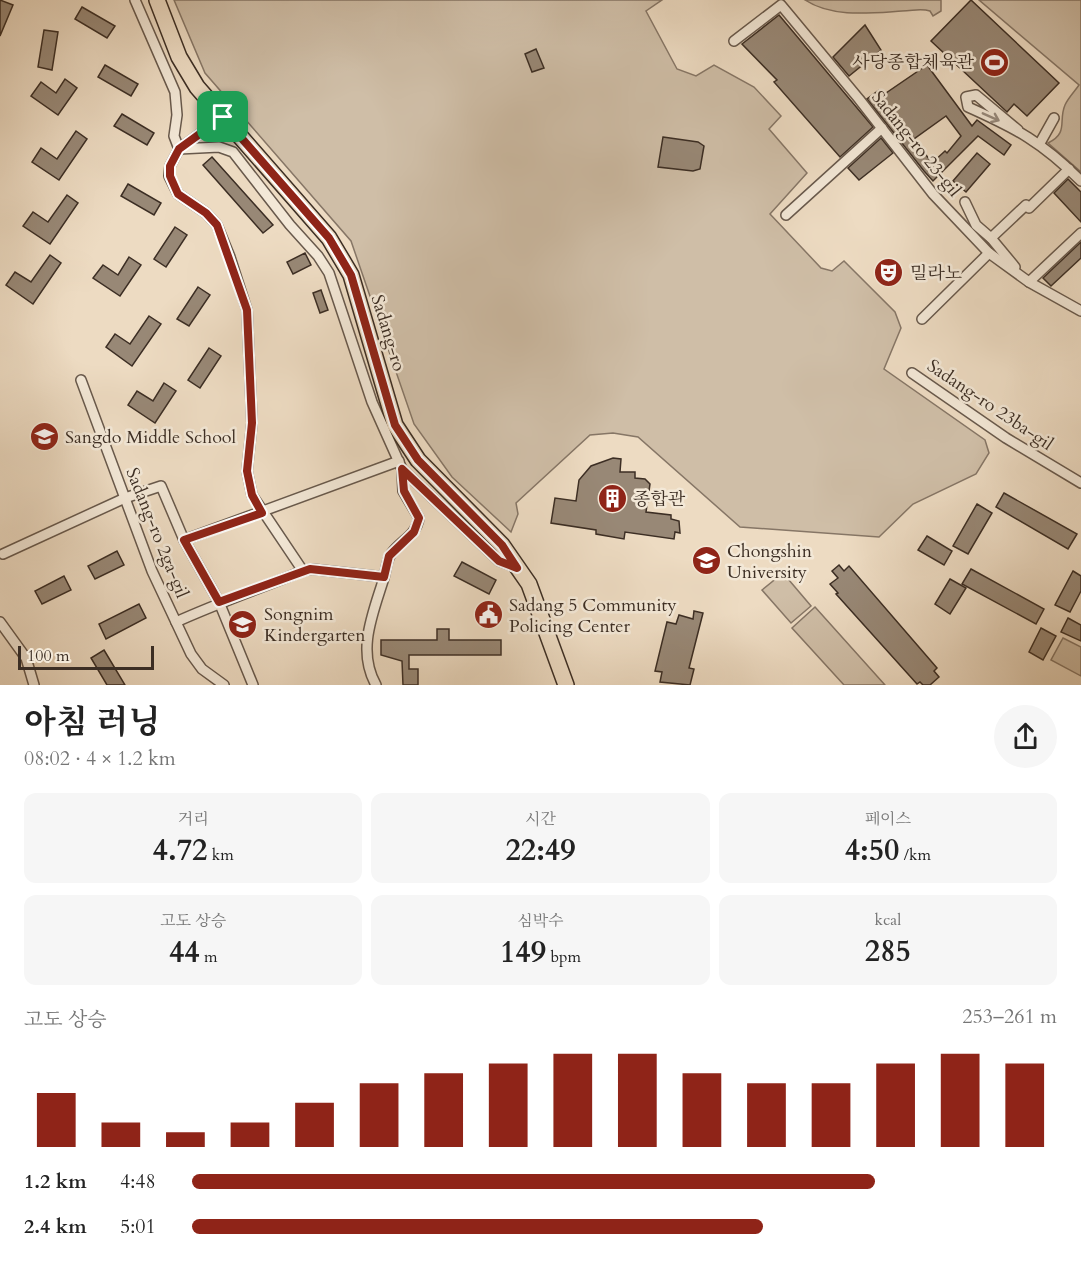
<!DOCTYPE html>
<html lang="ko">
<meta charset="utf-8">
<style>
:root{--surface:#fff;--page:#f6f6f6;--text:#222;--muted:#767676;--accent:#8f2418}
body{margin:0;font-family:Cardo,"Noto Serif KR",serif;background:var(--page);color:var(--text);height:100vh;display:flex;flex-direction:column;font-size:22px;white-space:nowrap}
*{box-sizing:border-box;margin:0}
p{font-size:20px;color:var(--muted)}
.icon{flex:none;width:33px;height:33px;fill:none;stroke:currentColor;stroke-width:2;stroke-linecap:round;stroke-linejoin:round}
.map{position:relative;height:685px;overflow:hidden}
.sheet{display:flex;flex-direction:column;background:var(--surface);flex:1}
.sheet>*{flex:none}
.scale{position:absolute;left:18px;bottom:15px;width:136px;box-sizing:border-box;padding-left:6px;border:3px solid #3c2e24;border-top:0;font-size:16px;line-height:21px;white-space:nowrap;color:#3c2e24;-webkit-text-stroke:4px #f3e8d7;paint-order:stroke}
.pin{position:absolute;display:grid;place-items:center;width:51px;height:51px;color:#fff;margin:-26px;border-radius:12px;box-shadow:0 3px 9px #0006}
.round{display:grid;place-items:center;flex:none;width:63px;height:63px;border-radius:32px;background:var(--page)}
.head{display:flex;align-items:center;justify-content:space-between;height:102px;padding:0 24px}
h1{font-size:33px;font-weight:700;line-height:45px}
.metrics{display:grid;grid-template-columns:repeat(3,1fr);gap:9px;height:102px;padding:6px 24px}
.metrics div{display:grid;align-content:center;border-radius:12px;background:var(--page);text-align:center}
.metrics b{font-size:30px;font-weight:700}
.metrics small{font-size:16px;font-weight:400}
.metrics p{font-size:16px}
.chart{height:168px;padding:12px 24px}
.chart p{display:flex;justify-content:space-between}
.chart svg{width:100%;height:108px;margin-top:6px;stroke:var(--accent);stroke-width:6}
ul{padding:0 24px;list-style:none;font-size:20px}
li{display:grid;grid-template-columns:96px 72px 1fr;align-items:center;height:45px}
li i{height:15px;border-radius:8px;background:var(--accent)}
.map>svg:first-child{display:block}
.green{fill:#cfbea7;stroke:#867666;stroke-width:1.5}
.building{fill:#988876;stroke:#3c2e24;stroke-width:1.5;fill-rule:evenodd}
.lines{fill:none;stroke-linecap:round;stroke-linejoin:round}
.street-casing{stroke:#68594c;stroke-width:12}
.primary-casing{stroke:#3c2e24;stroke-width:18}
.street{stroke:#f3e8d7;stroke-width:9}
.primary{stroke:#eddbc2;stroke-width:15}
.oneway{stroke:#988b7e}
.route-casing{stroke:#fff;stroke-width:12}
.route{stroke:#8f2418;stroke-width:8}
.labels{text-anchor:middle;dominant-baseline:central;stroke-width:5;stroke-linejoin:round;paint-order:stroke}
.poi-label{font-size:18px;fill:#3c2e24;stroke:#f3e8d7;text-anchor:start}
.street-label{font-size:18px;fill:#3c2e24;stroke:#f3e8d7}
</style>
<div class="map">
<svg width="1081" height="685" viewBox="0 0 1081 685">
<rect width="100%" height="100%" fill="#eddbc2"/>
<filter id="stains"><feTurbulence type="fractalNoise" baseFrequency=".00333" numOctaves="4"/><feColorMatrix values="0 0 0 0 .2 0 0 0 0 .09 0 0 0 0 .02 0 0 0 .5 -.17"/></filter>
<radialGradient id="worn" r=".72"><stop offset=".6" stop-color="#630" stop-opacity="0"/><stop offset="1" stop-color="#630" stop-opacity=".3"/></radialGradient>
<g class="green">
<path d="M174 0H662L646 11 677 69 696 76 714 65 754 87 781 116 769 129 807 173 770 214 821 268 832 271 844 261 895 312 901 328 884 369 985 440 989 453 976 474 913 504 879 537 740 527 638 437 613 433 590 435 516 503 518 514 511 532 452 477 414 424 351 241 205 73Z"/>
<path d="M805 0H941V11L933 16 930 11C920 8 913 11 902 11 871 13 832 18 805 0Z"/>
<path d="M979 0H1081V172L1048 143C1069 133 1058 121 1065 105 1068 98 1075 91 1079 85Z"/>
<path d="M783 573 811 606 791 623 762 590Z"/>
<path d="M815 607 885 685H844L792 628Z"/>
<path d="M1063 638 1081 647V676L1051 660Z"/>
</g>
<g class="building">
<path d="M0 0 13 5 0 36Z"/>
<path d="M971 0 1059 83 1027 116 1014 104 1007 112 931 41Z"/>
<path d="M82 7 115 26 107 38 75 19Z"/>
<path d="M779 15 873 127 840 157 774 82 777 80 742 44Z"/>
<path d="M865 25 881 50 849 76 833 57Z"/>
<path d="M44 30 58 32 52 70 38 67Z"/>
<path d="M536 49 544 68 532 72 525 54Z"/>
<path d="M105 65 138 84 131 96 98 77Z"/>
<path d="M927 65 972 126 977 120 1011 145 1004 155 978 136 933 181 924 171 867 99 879 90 883 95ZM946 116 961 136 947 153 945 151 932 163 914 139Z"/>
<path d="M65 79 77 88 58 115 31 96 41 82 56 93Z"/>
<path d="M122 114 154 133 147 145 114 126Z"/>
<path d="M76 131 87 139 59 180 32 162 41 148 57 159Z"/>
<path d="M663 137 698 142 704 146 700 169 693 171 658 167Z"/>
<path d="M881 138 893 153 859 180 848 168Z"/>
<path d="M977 153 990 164 966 192 953 181Z"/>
<path d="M212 157 273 225 263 233 203 165Z"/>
<path d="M1068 179 1081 192V222L1054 193Z"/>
<path d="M128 184 161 203 154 215 121 196Z"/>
<path d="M67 195 78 203 50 244 23 226 33 212 48 222Z"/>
<path d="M175 227 187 235 166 267 154 259Z"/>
<path d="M1081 242V258L1051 286 1043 278Z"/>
<path d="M305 253 311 265 293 274 287 262Z"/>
<path d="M50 255 61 263 33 304 6 285 15 272 31 282Z"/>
<path d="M129 257 141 265 120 296 93 278 103 265 118 275Z"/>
<path d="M198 287 210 295 189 326 177 319Z"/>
<path d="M321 290 328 310 320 313 313 293Z"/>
<path d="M149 316 161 324 132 366 106 347 115 334 130 344Z"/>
<path d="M209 348 221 356 200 388 188 380Z"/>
<path d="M164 383 176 391 155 423 128 405 137 391 153 401Z"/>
<path d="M613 458 621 459 620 472H635V478L645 479 650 484 646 512 671 515V519L679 521 680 533 675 532 674 539 625 532 624 539 596 534V530L551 523 555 498 576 501 579 480 591 466Z"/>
<path d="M1004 493 1077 534 1068 549 996 507Z"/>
<path d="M977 504 992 513 968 554 953 546Z"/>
<path d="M927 536 952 551 944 565 918 550Z"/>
<path d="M117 551 124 565 95 579 88 566Z"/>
<path d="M462 562 496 580 489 594 454 576Z"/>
<path d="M839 565 844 571 849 566 937 668 934 671 939 677 930 685H923L920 682 917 684 836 594 838 593 830 584 838 578 832 571Z"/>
<path d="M971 569 1044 609 1036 624 962 584Z"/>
<path d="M1073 571 1081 576V591L1070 612 1055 605Z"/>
<path d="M64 576 71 590 42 604 35 591Z"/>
<path d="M950 579 966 588 950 614 935 604Z"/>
<path d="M139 604 146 618 106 639 99 624Z"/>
<path d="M694 611 703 613 689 668 694 669 690 685 660 682 662 672 655 671 667 622 676 624 679 615 693 619Z"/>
<path d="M1068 618 1081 625V641L1061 632Z"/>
<path d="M1041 628 1056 636 1043 660 1029 652Z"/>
<path d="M437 629H449V640H501V655H409V669H418V685H403L402 661 381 655V640H437Z"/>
<path d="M104 650 125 685H107L91 658Z"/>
</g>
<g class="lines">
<defs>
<g id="street">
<path d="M135 0 175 92 177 115 174 136 179 149 219 147 233 152 290 225 318 256 329 273 372 402 402 469 403 491 419 518C416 536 401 540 391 554 386 561 386 573 383 581 372 616 357 651 376 685"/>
<path d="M734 41 781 5 859 99 933 194 989 253 1029 282 1081 311"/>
<path d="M223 117 179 149 170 166 169 176 178 194 206 213 217 225 230 257 247 310 252 423 247 471 252 495 303 571"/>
<path d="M1018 130 976 95 966 97 968 107C1017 129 1042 142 1081 181"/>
<path d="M1040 143 1054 118"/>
<path d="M965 202 976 225 991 238"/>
<path d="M786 215 882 128"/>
<path d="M1015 267 991 238 1026 205 1029 208 1069 169"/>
<path d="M1029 282 1081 233"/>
<path d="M922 319 989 253"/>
<path d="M912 373 1006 438 1081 483"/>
<path d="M81 380 152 571 191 654 202 669 224 685"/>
<path d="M402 469 499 561 515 567"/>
<path d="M184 540 399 461"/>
<path d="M3 554 125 498 161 486 184 540 219 602 253 685"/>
<path d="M0 622 26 658 34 685"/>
<path d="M176 622C218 603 261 588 303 571L311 569 384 577"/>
</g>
<path id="primary" d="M157 0 179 57 197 87 329 238 351 275 395 425 418 460 502 545 529 584 566 685"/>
</defs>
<use href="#street" class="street-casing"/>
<use href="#primary" class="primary-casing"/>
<use href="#street" class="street"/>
<use href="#primary" class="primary"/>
</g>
<defs><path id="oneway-shaft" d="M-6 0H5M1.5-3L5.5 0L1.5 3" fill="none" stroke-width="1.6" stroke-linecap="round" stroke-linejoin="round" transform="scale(1.5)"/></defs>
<use class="oneway" href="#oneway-shaft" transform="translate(991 117) rotate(24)"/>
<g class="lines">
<defs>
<path id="route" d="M223 117 329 238 351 275 395 425 418 460 502 545 517 568 499 561 402 469 404 491 419 518 414 532 389 556 384 577 310 569 219 602 184 540 262 513 252 495 247 471 252 423 247 310 217 225 206 213 178 194 170 176V166L179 149Z"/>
</defs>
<use href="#route" class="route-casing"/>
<use href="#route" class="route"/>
</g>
<defs>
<symbol id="stadium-disc" viewBox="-11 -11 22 22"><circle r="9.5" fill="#8f2418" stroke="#f3e8d7"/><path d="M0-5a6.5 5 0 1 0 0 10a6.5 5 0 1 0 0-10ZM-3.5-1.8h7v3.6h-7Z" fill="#fff"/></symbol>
<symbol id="theatre-disc" viewBox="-11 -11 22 22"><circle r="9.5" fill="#8f2418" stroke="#f3e8d7"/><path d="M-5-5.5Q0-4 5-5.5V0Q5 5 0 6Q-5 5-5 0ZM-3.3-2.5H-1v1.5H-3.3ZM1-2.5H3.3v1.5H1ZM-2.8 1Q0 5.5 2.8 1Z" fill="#fff"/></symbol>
<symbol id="school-disc" viewBox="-11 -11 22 22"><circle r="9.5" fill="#8f2418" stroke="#f3e8d7"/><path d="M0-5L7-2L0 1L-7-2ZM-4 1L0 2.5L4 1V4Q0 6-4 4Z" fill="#fff"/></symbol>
<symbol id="building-disc" viewBox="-11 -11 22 22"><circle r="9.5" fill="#8f2418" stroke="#f3e8d7"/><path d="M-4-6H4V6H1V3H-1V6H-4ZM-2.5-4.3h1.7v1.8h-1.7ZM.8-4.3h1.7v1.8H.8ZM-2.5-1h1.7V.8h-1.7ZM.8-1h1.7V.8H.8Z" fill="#fff"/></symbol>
<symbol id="university-disc" viewBox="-11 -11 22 22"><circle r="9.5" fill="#8f2418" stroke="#f3e8d7"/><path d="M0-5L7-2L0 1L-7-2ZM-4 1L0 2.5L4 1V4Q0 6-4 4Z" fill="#fff"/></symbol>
<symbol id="civic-disc" viewBox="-11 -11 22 22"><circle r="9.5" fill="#8f2418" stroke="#f3e8d7"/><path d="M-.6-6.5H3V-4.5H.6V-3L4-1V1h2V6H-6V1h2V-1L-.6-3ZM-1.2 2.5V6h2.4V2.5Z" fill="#fff"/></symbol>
</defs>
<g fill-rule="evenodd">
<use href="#stadium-disc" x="978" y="46" width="33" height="33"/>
<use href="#theatre-disc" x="872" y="256" width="33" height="33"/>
<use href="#school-disc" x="28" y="420" width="33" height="33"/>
<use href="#building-disc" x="596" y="482" width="33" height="33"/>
<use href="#university-disc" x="690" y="544" width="33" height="33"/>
<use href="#civic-disc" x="472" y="598" width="33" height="33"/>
<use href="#school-disc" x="226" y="608" width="33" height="33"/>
</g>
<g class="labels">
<g class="poi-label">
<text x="974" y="62" text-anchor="end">사당종합체육관</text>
<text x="910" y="273">밀라노</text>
<text x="65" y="437">Sangdo Middle School</text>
<text x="633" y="499">종합관</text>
<text x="727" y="551">Chongshin<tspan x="727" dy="21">University</tspan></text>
<text x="509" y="605">Sadang 5 Community<tspan x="509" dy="21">Policing Center</tspan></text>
<text x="264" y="614">Songnim<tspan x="264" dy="21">Kindergarten</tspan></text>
</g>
<g class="street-label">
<text transform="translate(916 144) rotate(51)">Sadang-ro 23-gil</text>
<text transform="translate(388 333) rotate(73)">Sadang-ro</text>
<text transform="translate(990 405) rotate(34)">Sadang-ro 23ba-gil</text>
<text transform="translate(157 533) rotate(68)">Sadang-ro 2ga-gil</text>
</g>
</g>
<rect width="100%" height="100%" filter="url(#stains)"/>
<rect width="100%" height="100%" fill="url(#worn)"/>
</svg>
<div class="scale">100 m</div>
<div class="pin" style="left:223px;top:117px;background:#1e9e55"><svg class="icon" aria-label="arrive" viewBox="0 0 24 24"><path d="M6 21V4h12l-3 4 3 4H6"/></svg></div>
</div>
<section class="sheet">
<div class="head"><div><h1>아침 러닝</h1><p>08:02 · 4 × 1.2 km</p></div><a class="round"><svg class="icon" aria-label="share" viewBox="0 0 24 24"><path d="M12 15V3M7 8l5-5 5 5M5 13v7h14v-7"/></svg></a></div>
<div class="metrics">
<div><p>거리</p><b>4.72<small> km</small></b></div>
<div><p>시간</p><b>22:49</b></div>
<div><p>페이스</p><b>4:50<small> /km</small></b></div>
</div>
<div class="metrics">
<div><p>고도 상승</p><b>44<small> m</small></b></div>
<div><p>심박수</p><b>149<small> bpm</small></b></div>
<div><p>kcal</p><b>285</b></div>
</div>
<div class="chart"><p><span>고도 상승</span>253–261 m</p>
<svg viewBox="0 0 160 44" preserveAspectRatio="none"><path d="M5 44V22M15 44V34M25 44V38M35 44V34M45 44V26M55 44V18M65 44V14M75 44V10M85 44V6M95 44V6M105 44V14M115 44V18M125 44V18M135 44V10M145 44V6M155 44V10"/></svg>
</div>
<ul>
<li><b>1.2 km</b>4:48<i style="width:79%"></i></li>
<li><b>2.4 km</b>5:01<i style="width:66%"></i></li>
</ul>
</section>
